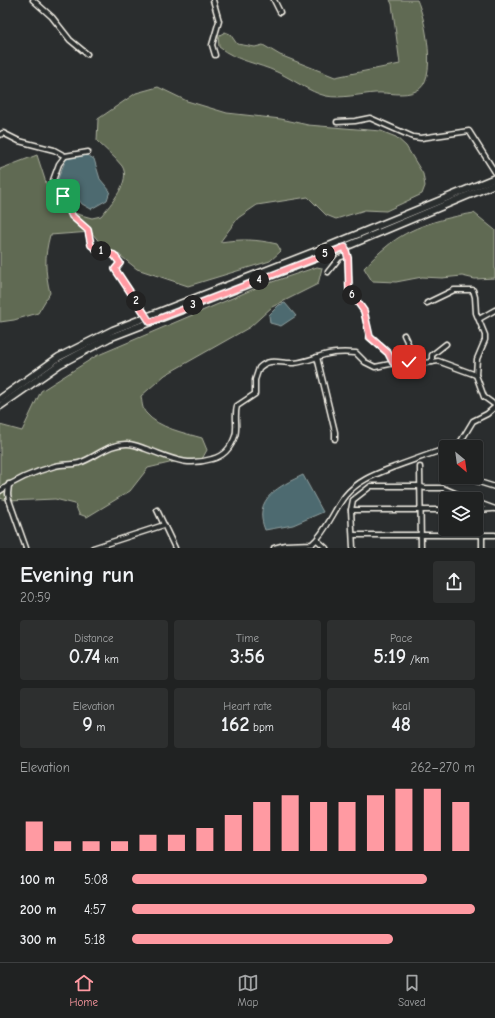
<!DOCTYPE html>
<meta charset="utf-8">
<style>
:root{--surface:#202222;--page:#2d2f2f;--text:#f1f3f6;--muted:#a2a4a5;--line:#3d3f40;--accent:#ff9aa2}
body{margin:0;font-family:"Comic Neue",sans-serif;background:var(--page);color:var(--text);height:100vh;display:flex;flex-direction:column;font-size:15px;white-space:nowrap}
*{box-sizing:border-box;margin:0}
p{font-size:13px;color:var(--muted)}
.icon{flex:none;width:22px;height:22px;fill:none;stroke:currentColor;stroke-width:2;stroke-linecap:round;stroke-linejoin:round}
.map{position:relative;height:548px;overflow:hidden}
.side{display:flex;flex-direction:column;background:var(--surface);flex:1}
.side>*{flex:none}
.needle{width:26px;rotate:151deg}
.controls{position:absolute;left:439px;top:440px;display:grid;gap:8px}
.controls a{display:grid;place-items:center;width:44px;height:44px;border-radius:4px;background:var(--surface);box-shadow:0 1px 3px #0004,0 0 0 1px var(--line);font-size:20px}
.pin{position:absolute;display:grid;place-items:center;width:34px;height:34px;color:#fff;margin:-17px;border-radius:8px;box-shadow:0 2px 6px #0006}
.km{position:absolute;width:20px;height:20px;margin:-10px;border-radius:50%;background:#222;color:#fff;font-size:11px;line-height:20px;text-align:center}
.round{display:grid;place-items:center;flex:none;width:42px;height:42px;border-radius:4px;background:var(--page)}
.headline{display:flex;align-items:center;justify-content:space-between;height:68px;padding:0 20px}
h1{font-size:22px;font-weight:700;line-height:30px}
.stats{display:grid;grid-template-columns:repeat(3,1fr);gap:6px;height:68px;padding:4px 20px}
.stats div{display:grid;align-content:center;border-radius:4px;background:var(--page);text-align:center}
.stats b{font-size:20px;font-weight:700}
.stats small{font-size:11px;font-weight:400}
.stats p{font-size:11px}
.chart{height:112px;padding:8px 20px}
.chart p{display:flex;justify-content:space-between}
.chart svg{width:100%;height:72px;margin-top:4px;stroke:var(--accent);stroke-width:6}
ul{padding:0 20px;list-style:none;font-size:13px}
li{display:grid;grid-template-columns:64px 48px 1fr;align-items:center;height:30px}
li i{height:10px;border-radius:5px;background:var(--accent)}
.tabs{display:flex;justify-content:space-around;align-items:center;height:56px;border-top:1px solid var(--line);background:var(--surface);font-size:11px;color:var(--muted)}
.tabs a{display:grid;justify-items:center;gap:2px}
.tabs .selected{color:var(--accent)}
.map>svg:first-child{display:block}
.green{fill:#616b52;stroke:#aaae9d}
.water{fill:#4d6a70;stroke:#90a0a0}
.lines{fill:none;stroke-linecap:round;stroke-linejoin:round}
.street-casing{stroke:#f4f1e8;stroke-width:7}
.secondary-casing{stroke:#f4f1e8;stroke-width:9}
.street{stroke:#2a2d2e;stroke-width:4}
.secondary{stroke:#2a2d2e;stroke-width:6}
.route-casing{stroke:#fff;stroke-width:8}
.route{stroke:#ff9aa2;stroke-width:5}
</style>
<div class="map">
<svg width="495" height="548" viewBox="0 0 495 548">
<rect width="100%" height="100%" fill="#2a2d2e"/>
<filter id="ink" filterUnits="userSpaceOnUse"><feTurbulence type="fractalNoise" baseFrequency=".025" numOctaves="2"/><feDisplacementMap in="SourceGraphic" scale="8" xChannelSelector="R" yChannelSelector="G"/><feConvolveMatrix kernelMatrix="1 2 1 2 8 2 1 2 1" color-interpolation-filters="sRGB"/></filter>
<g filter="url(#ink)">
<g class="green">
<path d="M390 0H417C425 17 439 82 416 91 404 97 388 92 375 93 360 94 341 99 326 96 309 92 293 79 277 72 258 63 236 61 219 47L218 36 225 32 230 34 237 44 255 47 263 45 280 55 335 77 400 64 392 4Z"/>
<path d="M158 87 187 101 227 113 281 119 308 125 381 131 396 137 406 146 423 174 425 186 422 194 386 211 365 210 336 219 326 215 308 197 257 205 238 218 220 242C242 239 255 239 277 244L281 251 270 261 188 286 137 269 117 253 102 245 91 232 50 235C44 257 45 271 50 293L38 313 14 320 0 322V169L37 155 48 189 70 212 92 218 101 216C110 205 132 181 122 166 115 157 105 149 97 141L98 119 136 93Z"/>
<path d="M474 213 495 230V278L475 279 462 276 442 278 422 277 396 282 372 281 364 268C371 261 378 253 386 247 410 226 444 218 474 213Z"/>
<path d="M317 267 322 268 318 284 272 307 250 327 165 375 141 396C142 401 142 409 146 413 158 428 185 433 202 438L207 450 202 459 182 460 148 468 130 491 87 517 79 514 75 504 55 499 9 501 0 498V425L22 431 41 391 96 356 263 285Z"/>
</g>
<g class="water">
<path d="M80 155H87L94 159 100 179 110 191 107 200 91 209 82 204 69 186H65L60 181 59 184 57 181 66 159Z"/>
<path d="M285 303 296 316 281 326 270 323 269 315 279 305Z"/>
<path d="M303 475 323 512 293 525 265 530C252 498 280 486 303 475Z"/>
</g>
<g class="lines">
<defs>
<g id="street">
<path d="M33 0 52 17 70 40 87 54"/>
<path d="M213 0 219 21 212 45 215 55"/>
<path d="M274 0 280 12"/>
<path d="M337 122 355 121 370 118 413 137 421 138 469 131 495 172"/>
<path d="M0 135 3 133 19 141 54 150 65 156 88 152"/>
<path d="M65 156 59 164 52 183 63 196 72 216 88 230 91 245 99 251 114 255 120 263 115 269 148 318"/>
<path d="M343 241 348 258 349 290 364 311 369 337 388 353 393 363"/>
<path d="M328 272 339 258 347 255"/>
<path d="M427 303 454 290H473L475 297 476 313 485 335V340L477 359 476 375"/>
<path d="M479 319 495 310"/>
<path d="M404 335 414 356 415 363"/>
<path d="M317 357 335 432V439"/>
<path d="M432 362V355L446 344"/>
<path d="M454 447 458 446 473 421 487 414 495 407"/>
<path d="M420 467 421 548"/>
<path d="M471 477 476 481 495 487"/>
<path d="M9 484 8 494 9 500 26 548"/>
<path d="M0 491C15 480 37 471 55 466 63 464 71 465 79 463 97 457 108 443 128 444 134 444 140 447 146 449 172 458 185 467 212 459 224 456 231 448 235 436 238 427 234 416 237 406L255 394V380L259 368C270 357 281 364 294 363 305 362 314 358 324 355 334 352 345 352 356 353L365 362 375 367 400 362 419 364 438 361 476 375 484 397 495 405"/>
<path d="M476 502 495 509"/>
<path d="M157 510 175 548"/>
<path d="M351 510 353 500 371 486H418L425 488H443L469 499"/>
<path d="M476 510 492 509"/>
<path d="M353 535H495"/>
<path d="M482 535V548"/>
<path d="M317 540 326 548"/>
<path d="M93 548 164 525"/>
<path d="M274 548 285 545 312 544C327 531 333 511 345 496 358 480 376 474 394 467 412 461 428 454 446 449"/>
<path d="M353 548 351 510H446"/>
</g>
<g id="secondary">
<path d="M0 399 59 357 113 330 329 246 495 178"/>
<path d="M0 406 60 364 109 338 345 247 495 184"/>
</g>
</defs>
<use href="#street" class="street-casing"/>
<use href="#secondary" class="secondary-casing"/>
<use href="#street" class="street"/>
<use href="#secondary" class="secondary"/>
</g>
</g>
<g class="lines" filter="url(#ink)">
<defs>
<path id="route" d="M63 196 72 216 88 230 91 245 99 251 114 255 120 263 115 269 150 322 345 247 348 258 349 290 364 311 370 337 388 353 393 363 409 362"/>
</defs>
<use href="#route" class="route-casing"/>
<use href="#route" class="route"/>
</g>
</svg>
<div class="controls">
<a><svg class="needle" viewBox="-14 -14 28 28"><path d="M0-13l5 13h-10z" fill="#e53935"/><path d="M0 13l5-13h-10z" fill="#a2a4a5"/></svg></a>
<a><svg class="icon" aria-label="layers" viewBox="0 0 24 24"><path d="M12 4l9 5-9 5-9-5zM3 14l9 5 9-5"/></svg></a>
</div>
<div class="pin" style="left:63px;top:196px;background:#1e9e55"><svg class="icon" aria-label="arrive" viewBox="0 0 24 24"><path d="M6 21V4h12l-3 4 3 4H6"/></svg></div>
<div class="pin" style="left:409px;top:362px;background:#d93025"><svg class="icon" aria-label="check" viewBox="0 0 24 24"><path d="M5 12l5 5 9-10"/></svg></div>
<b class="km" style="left:101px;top:251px">1</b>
<b class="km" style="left:136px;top:301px">2</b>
<b class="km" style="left:193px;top:305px">3</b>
<b class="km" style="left:259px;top:280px">4</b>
<b class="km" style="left:325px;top:254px">5</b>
<b class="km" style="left:352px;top:295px">6</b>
</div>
<section class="side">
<div class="headline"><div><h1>Evening run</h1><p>20:59</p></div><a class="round"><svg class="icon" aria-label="share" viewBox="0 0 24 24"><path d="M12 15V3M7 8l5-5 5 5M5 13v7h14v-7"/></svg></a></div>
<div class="stats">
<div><p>Distance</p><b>0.74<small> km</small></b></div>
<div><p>Time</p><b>3:56</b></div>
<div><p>Pace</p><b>5:19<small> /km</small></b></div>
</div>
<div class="stats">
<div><p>Elevation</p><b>9<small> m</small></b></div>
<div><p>Heart rate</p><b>162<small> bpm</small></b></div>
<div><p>kcal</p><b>48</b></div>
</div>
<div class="chart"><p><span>Elevation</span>262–270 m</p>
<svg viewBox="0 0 160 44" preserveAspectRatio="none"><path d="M5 44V26M15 44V38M25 44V38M35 44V38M45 44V34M55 44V34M65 44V30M75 44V22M85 44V14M95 44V10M105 44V14M115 44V14M125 44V10M135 44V6M145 44V6M155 44V14"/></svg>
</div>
<ul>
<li><b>100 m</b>5:08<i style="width:86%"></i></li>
<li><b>200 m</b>4:57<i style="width:100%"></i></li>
<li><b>300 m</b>5:18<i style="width:76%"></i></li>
</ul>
</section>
<nav class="tabs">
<a class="selected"><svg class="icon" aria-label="home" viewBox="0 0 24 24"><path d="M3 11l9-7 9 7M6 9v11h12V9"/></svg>Home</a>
<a><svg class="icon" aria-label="map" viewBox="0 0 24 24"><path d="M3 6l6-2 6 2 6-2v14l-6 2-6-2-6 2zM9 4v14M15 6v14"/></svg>Map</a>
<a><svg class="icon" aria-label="saved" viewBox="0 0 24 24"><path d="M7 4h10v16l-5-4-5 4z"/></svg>Saved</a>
</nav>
